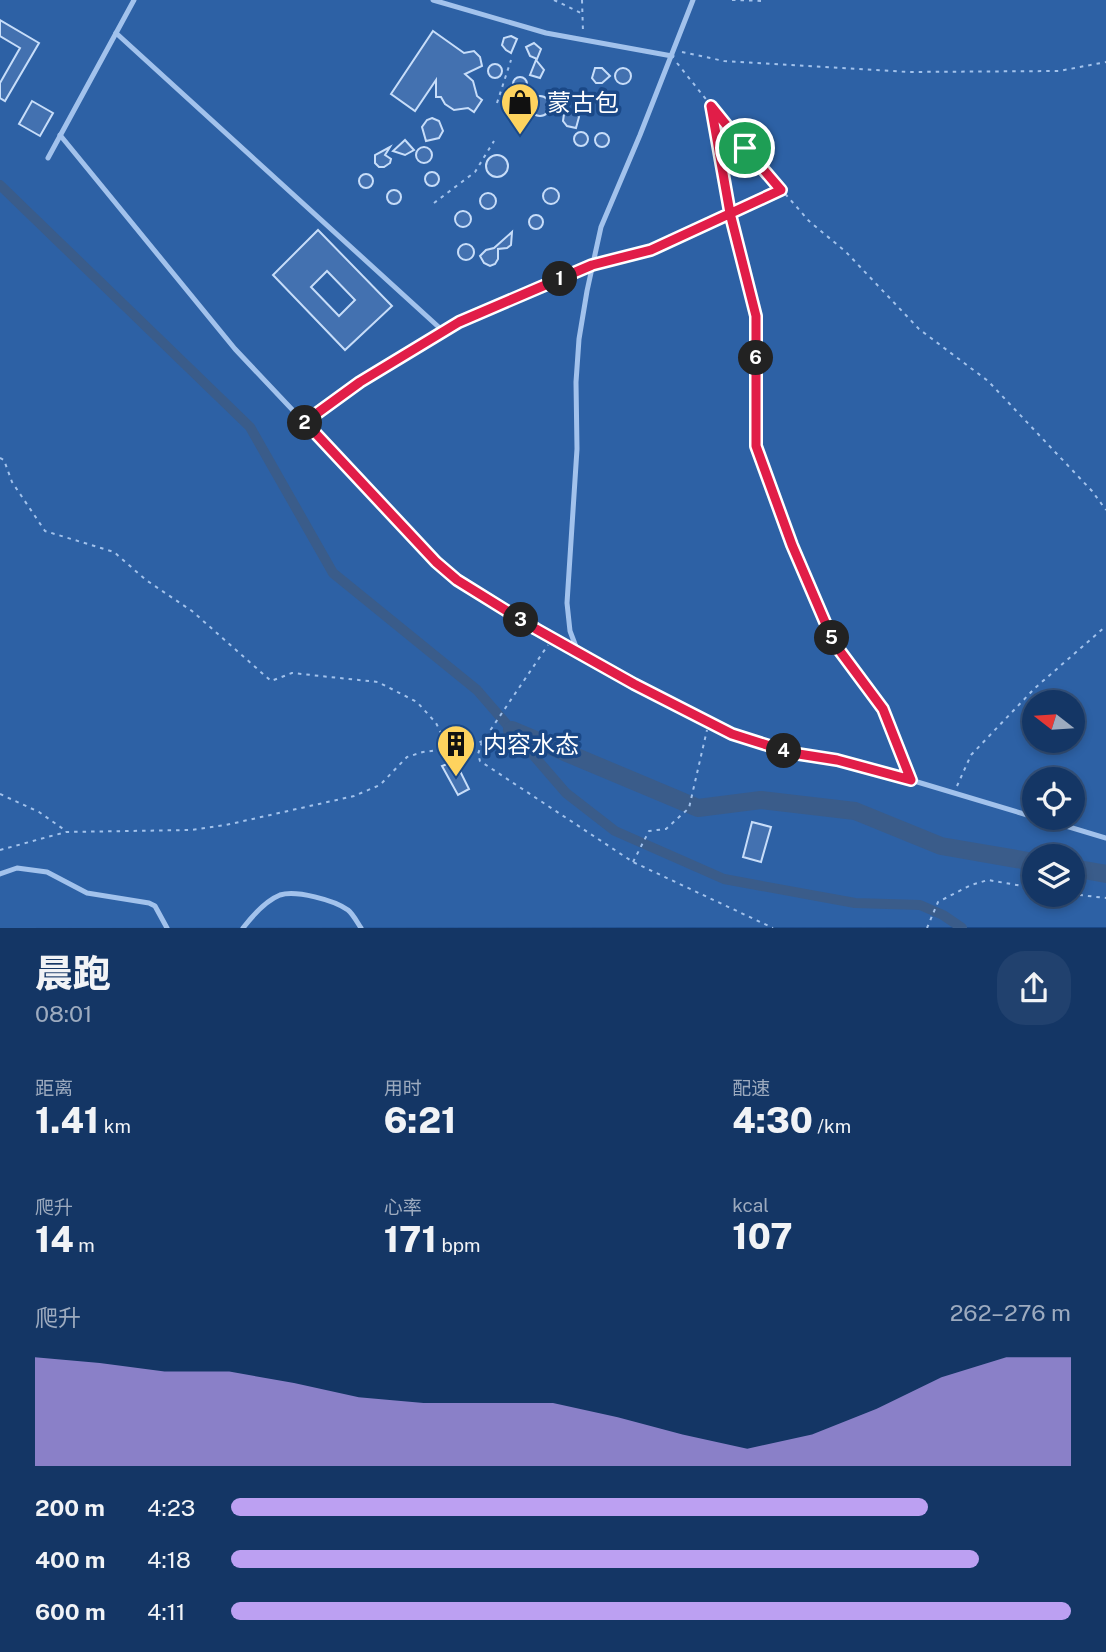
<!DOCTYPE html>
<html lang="zh">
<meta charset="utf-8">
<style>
:root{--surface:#143665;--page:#21416e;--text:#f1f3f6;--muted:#9dabbf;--line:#335079;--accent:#bca0f2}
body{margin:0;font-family:"Public Sans","Noto Sans SC",sans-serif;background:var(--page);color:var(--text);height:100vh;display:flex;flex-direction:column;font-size:26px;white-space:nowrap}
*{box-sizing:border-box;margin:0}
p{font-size:23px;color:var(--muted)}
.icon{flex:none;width:38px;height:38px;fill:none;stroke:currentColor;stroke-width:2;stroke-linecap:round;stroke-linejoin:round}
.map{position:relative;height:928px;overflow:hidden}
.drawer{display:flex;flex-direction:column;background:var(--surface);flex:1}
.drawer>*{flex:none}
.needle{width:46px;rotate:287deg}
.buttons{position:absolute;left:1022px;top:690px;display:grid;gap:14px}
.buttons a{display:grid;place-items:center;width:63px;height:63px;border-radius:50%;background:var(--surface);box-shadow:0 4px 10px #0003,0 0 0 2px var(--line);font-size:35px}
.pin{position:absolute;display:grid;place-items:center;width:60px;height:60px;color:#fff;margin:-30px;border:4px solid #fff;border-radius:50%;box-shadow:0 2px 7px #0007}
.km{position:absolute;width:35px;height:35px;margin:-18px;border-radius:50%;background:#222;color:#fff;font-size:19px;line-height:35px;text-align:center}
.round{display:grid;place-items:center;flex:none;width:74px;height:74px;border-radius:28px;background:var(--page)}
.summary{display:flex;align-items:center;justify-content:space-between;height:119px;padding:0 35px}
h1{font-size:38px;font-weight:800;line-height:52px}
.stats{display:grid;grid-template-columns:repeat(3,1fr);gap:10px;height:119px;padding:7px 35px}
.stats div{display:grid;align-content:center}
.stats b{font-size:35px;font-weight:800}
.stats small{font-size:19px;font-weight:400}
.stats p{font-size:19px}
.chart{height:196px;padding:14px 35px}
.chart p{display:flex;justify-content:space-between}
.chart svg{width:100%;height:126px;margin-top:7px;fill:var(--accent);opacity:.7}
ul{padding:0 35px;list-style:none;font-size:23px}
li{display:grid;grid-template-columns:112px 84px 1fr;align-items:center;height:52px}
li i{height:18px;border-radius:9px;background:var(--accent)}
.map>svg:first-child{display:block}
.green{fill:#2d61a5;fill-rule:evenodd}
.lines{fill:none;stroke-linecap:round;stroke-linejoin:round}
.canal{stroke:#3a5c8a;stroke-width:10}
.river{stroke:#3a5c8a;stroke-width:18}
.building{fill:#4371b0;stroke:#c7ddf9;stroke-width:2;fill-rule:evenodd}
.path{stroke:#a2c2ec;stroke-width:2;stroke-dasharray:3.5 5;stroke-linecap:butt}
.service{stroke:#a2c2ec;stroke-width:5}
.route-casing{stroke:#fff;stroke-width:14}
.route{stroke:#e11d48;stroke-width:9}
.labels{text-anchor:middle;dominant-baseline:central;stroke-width:7;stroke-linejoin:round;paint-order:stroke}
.poi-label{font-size:24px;fill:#fff;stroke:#1a4887;text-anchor:start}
</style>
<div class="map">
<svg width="1106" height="928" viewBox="0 0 1106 928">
<rect width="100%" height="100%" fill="#1a4887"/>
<path class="green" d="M0 0H1106V927L0 928ZM1034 702H1073V740H1034ZM1034 779H1073V817H1034ZM1034 856H1073V894H1034Z"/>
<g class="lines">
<path class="canal" d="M0 185 250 427 333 573 477 690 566 793 615 831 724 879 855 903 920 905 943 915 962 928"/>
<g class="river">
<path d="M512 730 698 808 761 800 855 811 941 846 1034 862"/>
<path d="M1073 868 1106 874"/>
</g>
</g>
<g class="building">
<path d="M0 20 39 43 5 101 0 98V83L20 48 0 36Z"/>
<path d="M433 31 464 53 474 51 480 57 482 66 465 74 473 81 477 96 482 100 474 112 468 108 454 110 445 104 441 97H436V80L415 111 391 94Z"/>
<path d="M511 36 517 39 511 53 506 50 502 45 504 38Z"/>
<path d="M534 43 541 49 537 59 530 56 526 47Z"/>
<path d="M536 60 544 70 540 78 530 75Z"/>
<circle cx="495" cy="71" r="7"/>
<circle cx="623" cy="76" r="8"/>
<path d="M595 68H602L610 76 602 83H596L592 78Z"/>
<circle cx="520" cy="84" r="7"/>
<circle cx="540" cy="106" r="10"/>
<path d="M32 101 53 113 40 136 19 124Z"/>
<path d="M570 111 576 112 579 117 576 128 567 126 563 121 564 114Z"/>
<path d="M432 118 439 121 443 131 439 138 426 141 422 127 427 120Z"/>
<circle cx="581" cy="139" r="7"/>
<circle cx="602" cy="140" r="7"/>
<path d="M405 140 414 150 405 155 393 151Z"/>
<path d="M390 147 385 155 391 159 390 163 384 167H379L375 163V155Z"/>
<circle cx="424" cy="155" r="8"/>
<circle cx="497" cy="166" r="11"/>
<circle cx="432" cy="179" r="7"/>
<circle cx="366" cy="181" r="7"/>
<circle cx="551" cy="196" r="8"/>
<circle cx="394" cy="197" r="7"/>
<circle cx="488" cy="201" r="8"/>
<circle cx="463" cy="219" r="8"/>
<circle cx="536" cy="222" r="7"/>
<path d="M318 230 392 306 345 350 273 275ZM327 271 355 300 339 316 311 287Z"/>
<path d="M512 232 511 245 507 248 498 249V259L495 264 490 266 484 263 480 256 486 250 494 248Z"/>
<circle cx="466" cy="252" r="8"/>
<path d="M455 761 469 789 458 795 442 766Z"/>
<path d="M752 822 771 827 761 862 743 857Z"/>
</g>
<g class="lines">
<g class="path">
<path d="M554 0 581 13"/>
<path d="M582 0 583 32"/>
<path d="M732 0 765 1"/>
<path d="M682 52 724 61 908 72 1059 71 1106 62"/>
<path d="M677 63 745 148 809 221 846 252 919 329 988 381 1092 491 1106 510"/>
<path d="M497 103 511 60"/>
<path d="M711 106 730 213 756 316V446L792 545 834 643 883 709 907 769"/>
<path d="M434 203 475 172 494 141"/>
<path d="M600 263 651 249 781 190"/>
<path d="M0 458 4 460 12 482 45 531 114 552 146 580 192 611 271 681 292 673 378 682 417 702 436 723 448 747"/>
<path d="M482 742 478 754 480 761 633 862 773 928"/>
<path d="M957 786 971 755 1035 688 1106 626"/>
<path d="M0 794 39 812 66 831"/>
<path d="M0 850 66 832 191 830 226 825 354 796 380 785 407 757 423 752 469 746 483 741 548 645"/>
<path d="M633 862 649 831 666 829 689 808 707 730"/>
<path d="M1071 894 1106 898"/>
<path d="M927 928 938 902 971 885 988 880 1034 888"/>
</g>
<g class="service">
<path d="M433 0 546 33 672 56"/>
<path d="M116 33 443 331"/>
<path d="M60 135 235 349 436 562 457 580 634 684 732 734 792 753 837 759 874 769 1034 817"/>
<path d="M48 158 134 0"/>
<path d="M305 422 360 382 459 322 592 265"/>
<path d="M578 652 570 631 567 603 577 449 576 382 579 339 587 291 601 227 640 135 693 0"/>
<path d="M1036 817 1106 838"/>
<path d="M0 874 17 868 47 872 87 893 149 903 155 906 167 928"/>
<path d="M243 928C253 915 265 901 280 895 296 890 334 900 348 910 353 914 357 922 361 928"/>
</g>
</g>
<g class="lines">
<defs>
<path id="route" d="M745 148 781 190 651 250 592 265 459 322 360 382 305 422 436 562 457 580 536 629 634 684 732 734 792 753 837 760 911 780 883 709 834 643 792 545 756 446V316L730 213 711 106 745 148"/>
</defs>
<use href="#route" class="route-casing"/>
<use href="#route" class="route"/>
</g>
<defs>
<symbol id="shop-pin" viewBox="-11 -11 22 30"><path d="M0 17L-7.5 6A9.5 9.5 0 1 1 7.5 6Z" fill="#fed35e" stroke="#1a4887"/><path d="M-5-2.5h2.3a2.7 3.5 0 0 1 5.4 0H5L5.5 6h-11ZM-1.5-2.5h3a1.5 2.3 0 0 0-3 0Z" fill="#111"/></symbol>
<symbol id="building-pin" viewBox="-11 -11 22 30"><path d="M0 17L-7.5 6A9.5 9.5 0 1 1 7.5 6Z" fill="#fed35e" stroke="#1a4887"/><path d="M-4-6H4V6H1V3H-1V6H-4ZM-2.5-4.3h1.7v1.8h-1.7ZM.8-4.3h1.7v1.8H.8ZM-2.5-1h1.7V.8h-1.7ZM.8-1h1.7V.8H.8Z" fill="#111"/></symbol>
</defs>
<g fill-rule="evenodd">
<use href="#shop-pin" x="498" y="80" width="44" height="60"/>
<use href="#building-pin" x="434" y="722" width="44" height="60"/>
</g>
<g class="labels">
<g class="poi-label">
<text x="547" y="102">蒙古包</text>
<text x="483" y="744">内容水态</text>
</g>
</g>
</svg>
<div class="buttons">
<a><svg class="needle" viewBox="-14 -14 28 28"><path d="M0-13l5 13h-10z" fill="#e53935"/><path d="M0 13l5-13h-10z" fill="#9dabbf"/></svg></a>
<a><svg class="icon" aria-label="locate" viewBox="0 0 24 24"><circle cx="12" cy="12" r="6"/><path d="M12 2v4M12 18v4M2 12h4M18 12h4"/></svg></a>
<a><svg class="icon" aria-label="layers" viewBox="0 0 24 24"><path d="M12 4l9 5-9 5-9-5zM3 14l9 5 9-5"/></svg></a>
</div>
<div class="pin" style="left:745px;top:148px;background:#1e9e55"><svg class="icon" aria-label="arrive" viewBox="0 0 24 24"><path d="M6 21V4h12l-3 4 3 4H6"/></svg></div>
<b class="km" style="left:560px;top:279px">1</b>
<b class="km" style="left:305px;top:423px">2</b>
<b class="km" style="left:521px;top:620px">3</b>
<b class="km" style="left:784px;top:751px">4</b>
<b class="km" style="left:832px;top:638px">5</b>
<b class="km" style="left:756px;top:358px">6</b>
</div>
<section class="drawer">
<div class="summary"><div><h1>晨跑</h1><p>08:01</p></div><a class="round"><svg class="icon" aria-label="share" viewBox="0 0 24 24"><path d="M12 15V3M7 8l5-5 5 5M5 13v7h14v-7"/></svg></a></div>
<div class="stats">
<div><p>距离</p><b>1.41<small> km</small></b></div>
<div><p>用时</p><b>6:21</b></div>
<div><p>配速</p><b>4:30<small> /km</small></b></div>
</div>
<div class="stats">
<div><p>爬升</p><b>14<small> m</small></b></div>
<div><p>心率</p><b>171<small> bpm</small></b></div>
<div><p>kcal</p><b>107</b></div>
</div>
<div class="chart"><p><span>爬升</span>262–276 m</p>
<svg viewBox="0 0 160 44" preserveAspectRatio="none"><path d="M0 44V6L10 8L20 11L30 11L40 15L50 20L60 22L70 22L80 22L90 27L100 33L110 38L120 33L130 24L140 13L150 6L160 6V44z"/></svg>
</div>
<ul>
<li><b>200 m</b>4:23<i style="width:83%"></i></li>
<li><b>400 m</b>4:18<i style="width:89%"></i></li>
<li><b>600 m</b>4:11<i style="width:100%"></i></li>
</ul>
</section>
